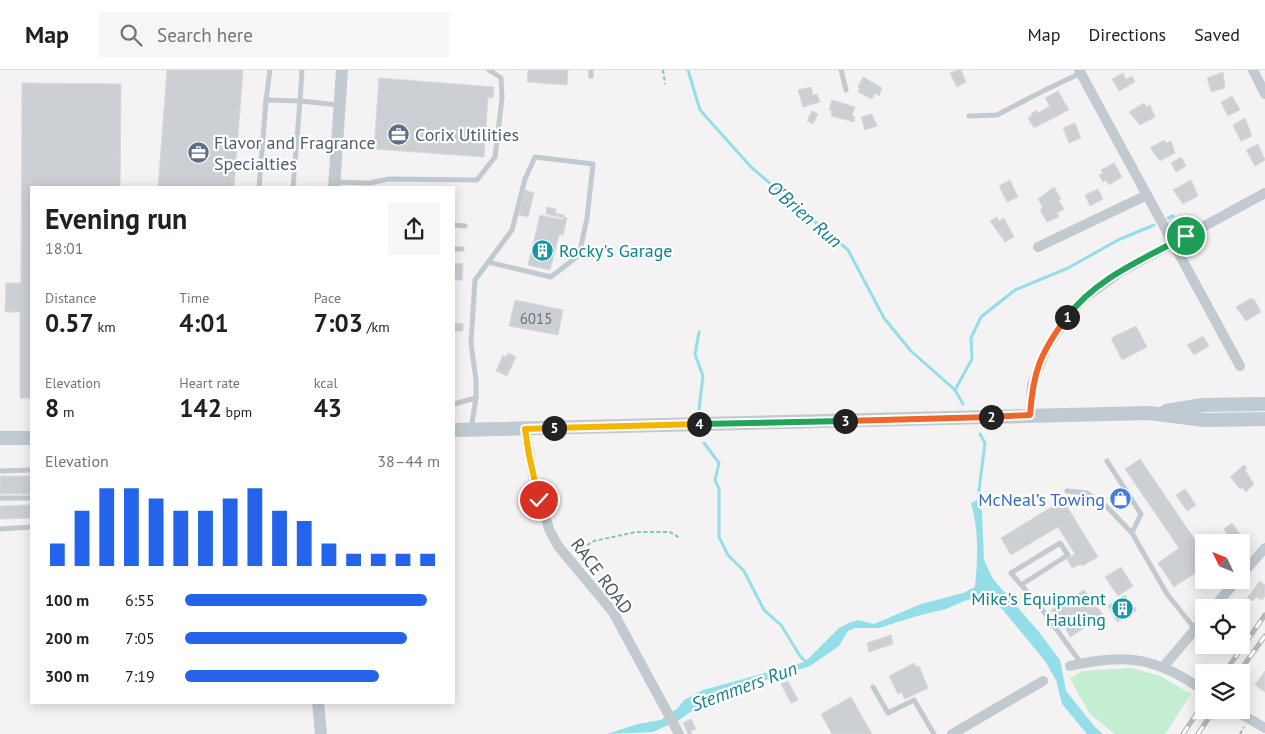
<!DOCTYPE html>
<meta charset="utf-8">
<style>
:root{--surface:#fff;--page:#f6f6f6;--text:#202124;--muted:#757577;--line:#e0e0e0;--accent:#2563eb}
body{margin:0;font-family:"PT Sans",sans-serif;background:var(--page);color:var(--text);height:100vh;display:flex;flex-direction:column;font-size:19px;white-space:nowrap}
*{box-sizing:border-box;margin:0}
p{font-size:16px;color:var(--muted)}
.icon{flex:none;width:28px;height:28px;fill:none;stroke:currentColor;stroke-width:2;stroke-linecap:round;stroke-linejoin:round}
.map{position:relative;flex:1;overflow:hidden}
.panel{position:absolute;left:30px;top:116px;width:425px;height:518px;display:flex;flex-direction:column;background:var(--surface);border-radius:0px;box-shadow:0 2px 12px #0003}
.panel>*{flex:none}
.needle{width:32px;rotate:313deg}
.buttons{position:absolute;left:1195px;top:464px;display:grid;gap:10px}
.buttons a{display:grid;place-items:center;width:55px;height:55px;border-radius:0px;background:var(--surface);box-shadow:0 2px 12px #0003;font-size:25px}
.pin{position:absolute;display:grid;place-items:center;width:42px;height:42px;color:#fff;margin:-21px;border:2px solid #fff;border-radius:50%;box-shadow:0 1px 5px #0007}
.km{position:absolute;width:25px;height:25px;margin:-12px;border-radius:50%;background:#222;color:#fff;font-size:14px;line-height:25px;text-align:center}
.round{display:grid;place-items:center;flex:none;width:52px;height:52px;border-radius:0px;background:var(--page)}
.headline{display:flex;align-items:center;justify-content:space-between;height:85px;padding:0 15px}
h1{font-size:28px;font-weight:700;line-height:38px}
.metrics{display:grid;grid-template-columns:repeat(3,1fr);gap:8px;height:85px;padding:5px 15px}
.metrics div{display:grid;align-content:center}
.metrics b{font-size:25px;font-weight:700}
.metrics small{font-size:14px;font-weight:400}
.metrics p{font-size:14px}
.chart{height:140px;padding:10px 15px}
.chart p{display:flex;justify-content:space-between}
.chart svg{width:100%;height:90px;margin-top:5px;stroke:var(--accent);stroke-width:6}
ul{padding:0 15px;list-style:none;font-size:16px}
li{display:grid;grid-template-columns:80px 60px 1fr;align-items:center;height:38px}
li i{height:12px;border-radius:6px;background:var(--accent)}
header{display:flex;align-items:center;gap:30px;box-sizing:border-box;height:70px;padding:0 25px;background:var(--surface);border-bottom:1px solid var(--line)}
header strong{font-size:24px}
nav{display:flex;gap:28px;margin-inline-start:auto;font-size:18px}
.search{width:350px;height:45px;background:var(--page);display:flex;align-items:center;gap:12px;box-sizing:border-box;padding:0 18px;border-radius:0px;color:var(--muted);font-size:19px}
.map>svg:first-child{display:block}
.green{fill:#c4eed1}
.water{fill:#94dee9}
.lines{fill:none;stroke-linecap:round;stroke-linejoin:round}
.stream{stroke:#94dee9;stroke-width:3}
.building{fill:#ccd0d4;stroke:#d7d9dd}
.path{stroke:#7ecb9e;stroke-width:2;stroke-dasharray:4 2.5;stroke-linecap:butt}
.service{stroke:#c1cad0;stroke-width:5}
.minor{stroke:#c1cad0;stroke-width:10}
.tertiary{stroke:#c1cad0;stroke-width:12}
.secondary{stroke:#bfcad2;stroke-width:14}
.rail-casing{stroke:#b5b8bc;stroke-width:5}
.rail{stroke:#fff;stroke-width:3;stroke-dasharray:9;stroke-linecap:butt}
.split-1-casing{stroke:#fff;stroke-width:10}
.split-2-casing{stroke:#fff;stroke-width:10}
.split-3-casing{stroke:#fff;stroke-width:10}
.split-4-casing{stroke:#fff;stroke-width:10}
.split-5-casing{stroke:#fff;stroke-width:10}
.split-6-casing{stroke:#fff;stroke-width:10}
.split-1{stroke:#22a559;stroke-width:6}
.split-2{stroke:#f0652b;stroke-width:6}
.split-3{stroke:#f0652b;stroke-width:6}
.split-4{stroke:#22a559;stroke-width:6}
.split-5{stroke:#f5b400;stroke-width:6}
.split-6{stroke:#f5b400;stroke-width:6}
.labels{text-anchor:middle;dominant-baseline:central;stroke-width:4.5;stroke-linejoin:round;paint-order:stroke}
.number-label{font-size:15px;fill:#6b757c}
.service-label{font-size:18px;fill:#4e5e75;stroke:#fff;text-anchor:start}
.culture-label{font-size:18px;fill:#0d838f;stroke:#fff;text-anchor:start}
.shop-label{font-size:18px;fill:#366cbe;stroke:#fff;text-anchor:end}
.street-label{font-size:18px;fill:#4b575f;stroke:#fff}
.water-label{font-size:19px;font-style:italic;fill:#148291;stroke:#fff}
</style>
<header>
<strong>Map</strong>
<div class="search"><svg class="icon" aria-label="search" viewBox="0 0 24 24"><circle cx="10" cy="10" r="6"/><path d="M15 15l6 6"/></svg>Search here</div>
<nav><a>Map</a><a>Directions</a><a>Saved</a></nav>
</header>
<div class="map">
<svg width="1265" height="664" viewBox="0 0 1265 664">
<rect width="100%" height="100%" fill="#f4f2f2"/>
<path class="green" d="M1131 598 1160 606 1191 624 1165 664H1115L1090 644 1070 609 1082 601Z"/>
<path class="water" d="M977 430 982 442 984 490 993 509 1039 562 1060 590 1066 621 1095 657 1103 664H1087L1062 634 1056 610 1045 591 1003 540 994 532 973 529 964 531 946 539 917 546 879 558H855L848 561 839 576 810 596 712 627 679 650 653 662 607 664 638 654 661 650 678 638 684 630 703 620 805 592 839 558 849 553 858 550 874 554 921 534 963 523 975 517C978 488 979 461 971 433Z"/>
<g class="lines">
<g class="stream">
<path d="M688 0 700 40 751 97 848 180 884 248 911 281 955 320 963 334"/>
<path d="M1168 148 1173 146"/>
<path d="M699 262 695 284 703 306 699 339"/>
<path d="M955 320 972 289 971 268 981 247 1015 220 1068 198 1118 170 1154 155"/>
<path d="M704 373 719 393 715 410 719 419V467L728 485 744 501 764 540 781 555 800 586 807 593"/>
<path d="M979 438V420L985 373 980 364"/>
</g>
</g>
<g class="building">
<path d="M167 0H243L234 118H158Z"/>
<path d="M528 0H568L567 15 527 12Z"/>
<path d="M958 0H961L966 12 957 17 950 3Z"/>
<path d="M1223 2 1225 18 1211 22 1207 8Z"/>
<path d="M1123 3 1126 9 1132 6 1135 12 1119 21 1112 9Z"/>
<path d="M863 7 882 18 879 26 875 23 872 29 858 22 860 18 858 17Z"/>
<path d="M379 8 494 17 493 28 488 27 484 87 374 79Z"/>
<path d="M22 13 121 14 120 118H31V328H20V242H5L6 213H21Z"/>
<path d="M811 17 813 25 817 24 820 32 803 37 798 20Z"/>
<path d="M1058 21 1069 40 1034 58 1028 48 1032 46 1031 44 1037 40 1038 43 1050 36 1045 28Z"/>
<path d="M1232 26 1240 40 1228 46 1221 32Z"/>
<path d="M832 30 855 37 852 46 855 47 854 52 831 46 832 41 829 40Z"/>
<path d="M1144 33 1147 37 1150 35 1155 47 1140 55 1129 42Z"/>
<path d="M812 41 818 44 813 54 807 51Z"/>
<path d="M872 44 877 56 865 60 861 47Z"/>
<path d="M1245 48 1252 66 1241 71 1233 55Z"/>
<path d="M1075 53 1081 68 1069 73 1063 58Z"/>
<path d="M1164 70 1166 73 1171 71 1175 83 1160 91 1150 78Z"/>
<path d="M1258 74 1265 90 1255 96 1246 80Z"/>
<path d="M1181 87 1186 96 1176 102 1171 93Z"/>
<path d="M1114 93 1122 107 1109 115 1106 110 1103 112 1099 105 1103 103 1101 100Z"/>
<path d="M1010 110 1018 127 1007 132 999 116Z"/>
<path d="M1191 110 1198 126 1183 134 1173 120Z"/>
<path d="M1054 117 1061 129 1059 131 1064 139 1057 143 1059 147 1047 152 1040 140 1043 138 1038 129Z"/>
<path d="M1098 119 1103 129 1090 136 1085 125Z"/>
<path d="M525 120 534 123 528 147 519 145Z"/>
<path d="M547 137 556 139 555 143 564 145 563 148 546 144Z"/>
<path d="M540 145 563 150V147L567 148 563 165H559L550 200 528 195Z"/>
<path d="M997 147 999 151 1004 148 1014 167 1005 172 990 151Z"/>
<path d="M454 193 463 194 462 210H454Z"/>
<path d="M1251 228 1252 230 1254 229 1261 242 1246 251 1236 237Z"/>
<path d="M515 230 563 240 558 265 509 256Z"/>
<path d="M454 253 463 254V261H454Z"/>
<path d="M1136 256 1147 277 1122 290 1111 268Z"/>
<path d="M1203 266 1209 276 1194 285 1187 275Z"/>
<path d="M508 283 516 287 507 306 496 301 503 285 506 287Z"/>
<path d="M1140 389 1204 483V497L1174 517 1158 493 1179 478 1125 399Z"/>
<path d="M1244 395 1247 398 1245 400 1254 414 1246 422 1242 417 1240 419 1230 407Z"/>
<rect x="0" y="406" width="31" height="18"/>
<path d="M1185 419 1196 435 1187 441 1176 425Z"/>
<path d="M1063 430 1098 487 1082 496 1081 494 1072 498 1067 489 1075 484 1058 457 1011 485 1001 468Z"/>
<path d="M31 435V448L0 449V436Z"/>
<path d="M1232 453 1244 470 1241 472H1229L1223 466 1227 463 1224 459Z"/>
<path d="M1121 497 1133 516 1118 526 1105 507Z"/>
<path d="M1260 511 1265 515V526L1262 530 1256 527 1253 531 1247 528Z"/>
<path d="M1084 520 1104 546 1070 567 1061 549 1059 551 1051 540 1064 532 1061 528 1065 526 1067 530Z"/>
<path d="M1125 525 1136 539 1135 542 1117 552 1108 536Z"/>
<path d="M891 565 893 574 869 582 867 573Z"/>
<path d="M914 593 916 597 919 596 928 618 905 629 901 622 898 624 889 606Z"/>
<path d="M1265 601V622L1255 615Z"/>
<path d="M788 611 798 630 791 633 781 614Z"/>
<path d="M851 627 872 664H832L821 644Z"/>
<path d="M691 649 696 659 691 661 692 664H688L683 653Z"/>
</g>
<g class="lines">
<g class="path">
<path d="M663 0 665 14"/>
<path d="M576 482 594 471 636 462H670L680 468"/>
<path d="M1240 664 1244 657"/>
</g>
<g class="service">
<path d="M302 0 300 31 339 35"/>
<path d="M841 0 846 20"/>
<path d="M591 6V0"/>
<path d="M266 30 270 0"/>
<path d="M969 46 997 45 1043 21 1081 3"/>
<path d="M334 112 369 113 389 109 477 110 495 87 502 28 501 8 489 0"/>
<path d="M259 118 266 30 300 31 293 118"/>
<path d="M454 155 465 156"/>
<path d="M454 179H462"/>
<path d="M454 334 476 328"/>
<path d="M471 359 476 328V310L471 273 475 210 512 160 525 109 535 87 593 94 587 148 579 185 551 207 488 192"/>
<path d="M1107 391 1141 444 1132 463 1167 524 1195 559"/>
<path d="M0 401 31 400"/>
<path d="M1067 421 1087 423 1107 437 1132 463"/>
<path d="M0 428H31"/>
<path d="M0 459 31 457"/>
<path d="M1021 515 1068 485 1060 473 1011 503 1041 538 1081 593"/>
<path d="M873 617 888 643 914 630 934 664"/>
</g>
<g class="minor">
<path d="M1079 0 1240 296"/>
<path d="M1253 0 1265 24"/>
<path d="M1038 177 1147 125"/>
<path d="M1030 345 1032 315 1047 277 1070 243 1083 229 1122 201 1265 123"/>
<path d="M525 359 533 405 549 459 558 476 613 542 679 664"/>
<path d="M1241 505 1265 478"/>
<path d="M1213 538 1237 510"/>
<path d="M1070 596C1125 583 1157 587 1204 621"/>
<path d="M1164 596 1204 549"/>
<path d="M1234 640 1265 658"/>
<path d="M952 664 1043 611"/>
</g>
<g class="tertiary">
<path d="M334 118 342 0"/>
<path d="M318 632 321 664"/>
</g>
<g class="secondary">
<path d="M1166 341 1203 335 1265 334"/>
<path d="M454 360 1149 343 1204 350 1265 349"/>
<path d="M0 368H31"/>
</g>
<defs>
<g id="rail">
<path d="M1225 602 1265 545"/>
<path d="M1239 602 1265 566"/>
<path d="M1183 664 1204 633"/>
<path d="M1198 664 1214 640"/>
</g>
</defs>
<use href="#rail" class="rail-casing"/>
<use href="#rail" class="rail"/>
</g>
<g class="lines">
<defs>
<path id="split-1" d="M1067 247C1096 208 1144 189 1186 166"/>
<path id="split-2" d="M991 347 1030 345C1033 302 1040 283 1067 247"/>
<path id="split-3" d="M845 351 991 347"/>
<path id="split-4" d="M699 354 845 351"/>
<path id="split-5" d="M554 358 699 354"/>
<path id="split-6" d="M539 430 529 385 525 359 554 358"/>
</defs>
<use href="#split-1" class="split-1-casing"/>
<use href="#split-2" class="split-2-casing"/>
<use href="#split-3" class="split-3-casing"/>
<use href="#split-4" class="split-4-casing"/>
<use href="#split-5" class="split-5-casing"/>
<use href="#split-6" class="split-6-casing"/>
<use href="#split-1" class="split-1"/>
<use href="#split-2" class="split-2"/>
<use href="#split-3" class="split-3"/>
<use href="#split-4" class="split-4"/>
<use href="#split-5" class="split-5"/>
<use href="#split-6" class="split-6"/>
</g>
<defs>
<symbol id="office-disc" viewBox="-11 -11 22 22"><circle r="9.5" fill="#5c6f8a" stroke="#fff"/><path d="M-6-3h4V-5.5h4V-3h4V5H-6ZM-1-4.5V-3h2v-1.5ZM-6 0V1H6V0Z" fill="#fff"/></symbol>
<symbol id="building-disc" viewBox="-11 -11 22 22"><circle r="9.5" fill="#0f9aa8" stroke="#fff"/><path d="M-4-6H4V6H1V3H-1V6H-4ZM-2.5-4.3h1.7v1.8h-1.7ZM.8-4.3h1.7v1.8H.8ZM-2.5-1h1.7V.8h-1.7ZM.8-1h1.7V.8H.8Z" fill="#fff"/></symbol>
<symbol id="shop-disc" viewBox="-11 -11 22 22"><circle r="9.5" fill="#3f7fe0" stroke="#fff"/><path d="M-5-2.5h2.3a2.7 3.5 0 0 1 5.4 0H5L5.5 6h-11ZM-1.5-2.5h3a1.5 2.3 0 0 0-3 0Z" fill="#fff"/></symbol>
</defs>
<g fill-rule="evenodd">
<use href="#office-disc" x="386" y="52" width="25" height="25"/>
<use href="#office-disc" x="186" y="70" width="25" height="25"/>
<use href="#building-disc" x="530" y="168" width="25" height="25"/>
<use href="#shop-disc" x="1108" y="416" width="25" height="25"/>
<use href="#building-disc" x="1110" y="526" width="25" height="25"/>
</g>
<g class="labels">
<g class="number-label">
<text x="536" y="248">6015</text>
</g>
<g class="service-label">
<text x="415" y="64">Corix Utilities</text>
<text x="214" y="72">Flavor and Fragrance<tspan x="214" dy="21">Specialties</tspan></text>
</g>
<g class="culture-label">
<text x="559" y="180">Rocky's Garage</text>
<text x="1106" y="528" text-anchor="end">Mike's Equipment<tspan x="1106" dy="21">Hauling</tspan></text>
</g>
<g class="shop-label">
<text x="1105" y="429">McNeal’s Towing</text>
</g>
<g class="street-label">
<text transform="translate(602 506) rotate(53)">RACE ROAD</text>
</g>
<g class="water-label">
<text transform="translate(805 144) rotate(41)">O'Brien Run</text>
<text transform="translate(744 616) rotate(-20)">Stemmers Run</text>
</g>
</g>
</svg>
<div class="buttons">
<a><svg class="needle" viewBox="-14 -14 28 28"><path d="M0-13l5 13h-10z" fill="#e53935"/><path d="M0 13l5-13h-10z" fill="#757577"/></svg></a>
<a><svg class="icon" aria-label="locate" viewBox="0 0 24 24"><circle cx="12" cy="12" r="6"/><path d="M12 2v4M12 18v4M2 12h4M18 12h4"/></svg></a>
<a><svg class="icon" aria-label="layers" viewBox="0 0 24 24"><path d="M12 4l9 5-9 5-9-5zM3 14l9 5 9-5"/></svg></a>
</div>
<div class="pin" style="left:1186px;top:166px;background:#1e9e55"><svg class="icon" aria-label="arrive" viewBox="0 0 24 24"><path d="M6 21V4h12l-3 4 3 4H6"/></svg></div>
<div class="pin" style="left:539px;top:430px;background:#d93025"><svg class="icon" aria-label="check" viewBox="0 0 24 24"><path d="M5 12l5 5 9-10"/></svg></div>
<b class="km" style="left:1067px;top:247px">1</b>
<b class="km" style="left:991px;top:347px">2</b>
<b class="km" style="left:845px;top:351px">3</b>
<b class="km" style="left:699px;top:354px">4</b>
<b class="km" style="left:554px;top:358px">5</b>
<section class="panel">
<div class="headline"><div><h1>Evening run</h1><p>18:01</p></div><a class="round"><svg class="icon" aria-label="share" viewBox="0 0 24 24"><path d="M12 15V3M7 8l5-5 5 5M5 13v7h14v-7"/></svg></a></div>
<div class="metrics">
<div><p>Distance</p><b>0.57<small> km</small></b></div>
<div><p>Time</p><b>4:01</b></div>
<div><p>Pace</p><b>7:03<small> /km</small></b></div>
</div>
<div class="metrics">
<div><p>Elevation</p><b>8<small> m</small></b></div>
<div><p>Heart rate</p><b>142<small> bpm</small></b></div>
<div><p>kcal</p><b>43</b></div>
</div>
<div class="chart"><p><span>Elevation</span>38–44 m</p>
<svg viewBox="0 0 160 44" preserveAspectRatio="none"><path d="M5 44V33M15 44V17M25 44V6M35 44V6M45 44V11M55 44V17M65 44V17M75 44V11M85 44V6M95 44V17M105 44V22M115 44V33M125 44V38M135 44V38M145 44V38M155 44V38"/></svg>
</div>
<ul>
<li><b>100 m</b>6:55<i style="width:95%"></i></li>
<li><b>200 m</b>7:05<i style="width:87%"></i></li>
<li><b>300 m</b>7:19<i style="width:76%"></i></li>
</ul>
</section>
</div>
